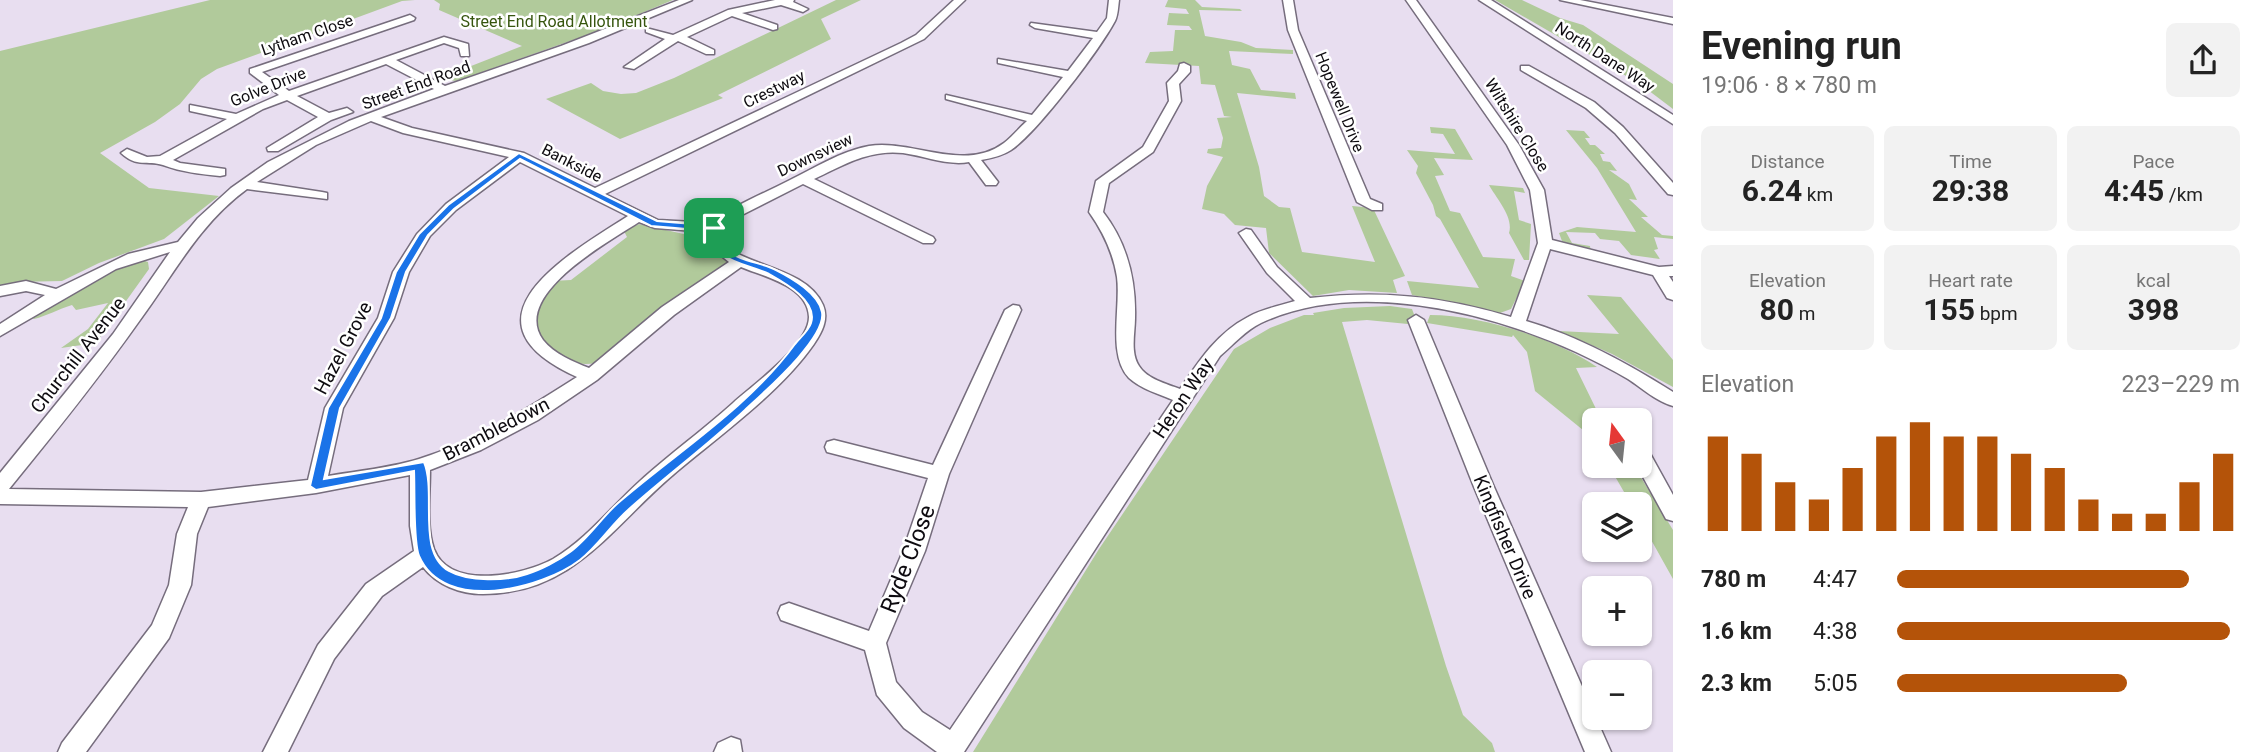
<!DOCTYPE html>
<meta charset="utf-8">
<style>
:root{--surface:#fff;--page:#f2f2f2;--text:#222;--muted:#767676;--accent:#b45309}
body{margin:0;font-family:Roboto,sans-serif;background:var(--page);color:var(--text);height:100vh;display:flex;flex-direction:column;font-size:26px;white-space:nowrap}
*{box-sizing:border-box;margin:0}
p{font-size:23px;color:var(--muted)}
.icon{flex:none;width:38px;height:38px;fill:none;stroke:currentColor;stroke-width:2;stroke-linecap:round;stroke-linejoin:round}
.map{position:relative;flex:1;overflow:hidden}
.drawer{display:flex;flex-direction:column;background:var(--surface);width:595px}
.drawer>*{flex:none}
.needle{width:46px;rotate:345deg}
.buttons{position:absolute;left:1582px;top:408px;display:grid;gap:14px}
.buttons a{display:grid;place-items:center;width:70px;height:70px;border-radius:10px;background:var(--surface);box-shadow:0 2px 5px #0004;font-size:35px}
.pin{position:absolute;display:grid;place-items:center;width:60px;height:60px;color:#fff;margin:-30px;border-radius:14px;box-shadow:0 4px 10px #0006}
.round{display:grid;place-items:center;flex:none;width:74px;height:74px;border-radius:10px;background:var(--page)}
.head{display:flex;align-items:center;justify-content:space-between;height:119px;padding:0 28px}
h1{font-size:38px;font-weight:700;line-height:52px}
.figures{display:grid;grid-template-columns:repeat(3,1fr);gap:10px;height:119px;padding:7px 28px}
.figures div{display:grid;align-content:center;border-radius:10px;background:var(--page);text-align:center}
.figures b{font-size:30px;font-weight:700}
.figures small{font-size:19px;font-weight:400}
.figures p{font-size:19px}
.chart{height:196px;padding:14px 28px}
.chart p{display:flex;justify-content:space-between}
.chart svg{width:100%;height:126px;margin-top:7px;stroke:var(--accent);stroke-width:6}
ul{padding:0 28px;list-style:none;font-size:23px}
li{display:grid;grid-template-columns:112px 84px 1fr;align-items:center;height:52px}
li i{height:18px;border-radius:9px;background:var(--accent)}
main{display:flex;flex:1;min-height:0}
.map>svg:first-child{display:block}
.green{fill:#b1ca9b}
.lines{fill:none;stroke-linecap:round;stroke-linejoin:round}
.minor-casing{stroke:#766d7d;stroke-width:3}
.minor{fill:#fff;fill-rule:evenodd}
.route{fill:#1a73e8;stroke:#fff;stroke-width:2;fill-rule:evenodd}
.labels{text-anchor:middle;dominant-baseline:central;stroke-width:5;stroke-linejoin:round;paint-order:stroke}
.far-park-label{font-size:16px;fill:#36550e;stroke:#fff}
.far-street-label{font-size:16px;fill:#0e0b10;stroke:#fff}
.street-label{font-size:19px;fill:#0e0b10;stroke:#fff}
.near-street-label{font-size:23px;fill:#0e0b10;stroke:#fff}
</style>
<main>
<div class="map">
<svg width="1673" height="752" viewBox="0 0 1673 752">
<rect width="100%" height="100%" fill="#e8def0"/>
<g class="green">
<path d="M210 0H415L402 1 217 69 201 79 180 104 155 122 100 153 149 188 219 196 164 239 99 263 62 281 16 282 0 288V51Z"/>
<path d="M434 0H673L601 30 457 81 438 79 522 46 439 10 440 4Z"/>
<path d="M836 0H861L821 19 831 39 718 95 723 98 620 139 546 99 591 83 603 91 621 94 636 93 674 78Z"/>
<path d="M1168 0H1195L1202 7 1240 9 1242 11 1199 10 1205 36 1241 42 1256 48 1293 50V54L1229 51 1232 65 1250 69 1261 90 1295 93 1296 99 1237 93 1259 167 1264 196 1279 207 1290 208 1302 252 1375 262 1352 206 1373 208 1405 276 1393 280 1397 293 1349 290 1313 296 1269 253 1266 228 1235 225 1224 214 1202 209 1207 186 1223 157 1207 153 1208 149 1221 148 1223 138 1217 118 1232 117 1224 116 1215 85 1201 84 1199 66 1145 63 1150 52 1173 51 1175 30H1192L1189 26 1167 25 1169 13 1189 14 1186 9 1165 7Z"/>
<path d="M1495 0H1522L1560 18 1583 25 1673 84V109L1640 84Z"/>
<path d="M1430 127 1455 129 1473 160 1434 158 1444 175 1435 176 1450 211 1460 213 1483 257 1515 259 1511 276 1525 281 1511 309 1500 313 1412 295 1407 281 1479 288 1440 219 1436 216 1433 205 1416 173 1418 166 1407 150 1455 154 1443 134 1431 133Z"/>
<path d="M1566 130 1584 131 1590 138H1585L1590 145H1595L1605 154H1600L1603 161 1610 162 1617 171 1609 170 1629 184 1637 200 1629 199 1648 217H1641L1662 235 1673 236V239L1654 237 1658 249 1654 250 1660 259 1631 255 1619 241 1600 239 1595 233 1566 232 1572 243 1590 246 1591 252 1562 241 1559 233 1577 227 1636 232 1597 168Z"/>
<path d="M1489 185 1523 188 1525 193 1514 191 1519 220 1531 224 1529 260H1524L1509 233C1514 217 1496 198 1489 185Z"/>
<path d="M639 224 706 239 709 247 727 262 596 363C568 369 548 349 534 327L544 291 552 281 571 280 627 237 624 231Z"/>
<path d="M142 260 148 262 149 269 96 343 61 348 88 329 108 303 76 310 72 305C58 309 47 316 34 319L29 316 122 263Z"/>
<path d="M1587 295 1621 297 1673 360V387L1612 354 1559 331 1619 334Z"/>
<path d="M1390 306 1412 309 1418 325 1367 320 1342 322 1446 666 1463 715 1492 743 1495 752H973L1099 549 1234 349 1270 328 1304 315H1314L1313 313 1344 308Z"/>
<path d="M1430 315C1481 315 1554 338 1597 367L1576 368 1599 415 1606 420H1594V439L1535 391 1527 352 1513 335 1512 337 1427 323Z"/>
<path d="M1609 466H1634L1673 530V579L1640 520V504H1631Z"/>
</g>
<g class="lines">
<defs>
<g id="minor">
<path d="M679 0H692L589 43 381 117 412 128 524 153 595 188 901 43 916 35 954 0H965L924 39 605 194 658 220 711 223C734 205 763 194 790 180 815 168 841 151 869 146 912 139 964 173 1004 143 1012 137 1019 128 1027 121L946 99V95L1032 115 1063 77 998 63V59L1068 71 1093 38 1035 28 1030 25 1031 23 1097 32 1107 18 1109 0H1119C1118 7 1118 15 1115 21 1100 49 1037 133 1011 150 1002 156 992 158 981 160L998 182 996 185H986L969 162C948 166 925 156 903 153 870 149 843 165 814 179L933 237 935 240 933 243H923L803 184 734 219 721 229 729 249C757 267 808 271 823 305 829 319 822 332 814 344 781 392 719 436 674 474 612 526 574 594 483 594 460 594 437 585 423 567L382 596 334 659 288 752H263L318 645 366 584 414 551 410 526V475L316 493 208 507 197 534 191 585 169 638 86 752H58L62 743 152 625 169 585 177 534 188 507 0 504V473L113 334 170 252 116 269 0 336V324L45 295 26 291 0 296V286L26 281 56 289 128 254 178 242 198 218 231 188 268 162 349 121 434 89 386 64 297 96 329 113 347 108 353 112 331 120 278 151H268L267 148 318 117 287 100 263 109 173 160 180 163 225 169V175L220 176C200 174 182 172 163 165 147 160 137 168 121 153L127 149 147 157 160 156 227 119 190 111V105L236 114 279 95 250 73V69L410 15 415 18 414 20 262 72 289 91 444 37 468 44 469 56H461L459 48 444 43 396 60 445 86 561 46ZM371 121 403 133 509 157 446 204 417 234 393 272 378 318 325 408 308 480 201 492 9 489C54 434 99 378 140 320 174 274 199 224 247 189L327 199V193L322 192 257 182 316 145ZM520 162 628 216C565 256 453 321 577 377 527 409 476 441 419 459 390 468 358 471 328 476L343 408 394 318 409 272 430 236 456 210ZM639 222 655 228 707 232 714 250 729 262 662 307 589 368C574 362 554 354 543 340 510 295 610 241 639 222ZM741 267C765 277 808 286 809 317 809 345 753 385 733 403 703 430 670 454 640 481 611 507 587 539 553 559 524 575 450 591 434 549 426 526 430 494 430 470L481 450 538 420 597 380 674 315Z"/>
<path d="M775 0H794L793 2 808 9 803 12 781 5 742 13 777 25V29L773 30 732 16 687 37 714 50V54H706L678 41 634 69 624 67 665 39 646 32V28L673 35 728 10Z"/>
<path d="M1283 0H1293L1298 30 1370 199 1382 204V210H1372L1357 202 1288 30Z"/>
<path d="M1406 0H1416L1519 145 1544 190 1552 240 1659 267 1673 266V276H1669L1673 282V300L1667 298 1653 275 1550 249 1526 321C1578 336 1627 363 1673 392V406C1657 402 1642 388 1628 379 1611 369 1593 360 1576 352 1486 311 1355 279 1261 323 1246 330 1233 345 1220 356L964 752H937L904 728 877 695 865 650 781 620 778 613 781 606 789 603 869 631 903 551 928 478 827 452 825 447 827 442 834 440 933 465 1005 310 1013 305 1019 306 1021 310 949 474 925 551 886 643 896 682 922 712 950 730 1173 400C1159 394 1141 389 1129 378 1107 355 1121 307 1117 277 1113 252 1103 232 1089 212L1096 181 1143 147 1169 101 1167 83 1178 71 1180 64 1184 63 1190 66V72L1179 84 1181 101 1153 152 1109 183 1103 212C1127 243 1136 279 1135 318 1135 333 1130 352 1139 366 1147 379 1167 384 1180 389 1199 361 1217 333 1248 317 1262 309 1279 306 1295 301L1267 273 1239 233 1246 229 1251 230 1277 267 1310 298C1383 290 1440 296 1511 317L1538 243 1530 190 1507 145Z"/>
<path d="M1479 0H1491L1673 115V124Z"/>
<path d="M1560 0H1580L1673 18V24Z"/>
<path d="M1521 66H1529L1594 102 1623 127 1673 183V195L1668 194 1615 133 1586 108 1521 70Z"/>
<path d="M1416 315 1424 320 1494 487 1611 752H1585L1474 487 1408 320Z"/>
<path d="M1640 446 1647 448 1673 495V521L1666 519 1637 466H1640Z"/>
<path d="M731 737 740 740 742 752H714L718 743Z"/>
</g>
</defs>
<use href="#minor" class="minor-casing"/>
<use href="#minor" class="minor"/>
</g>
<path class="route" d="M519 153 657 221 717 226C720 234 720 243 727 250 741 262 761 262 776 270 792 278 819 294 822 312 827 338 763 393 745 410 708 445 666 476 628 510 611 525 598 546 580 560 542 589 444 614 419 556 413 542 415 490 414 471L316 490 310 486 328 408 381 318 396 272 419 234 448 205ZM520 159 651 226 710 231C713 263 746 263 769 274 785 283 818 301 811 323 809 330 800 338 795 344 748 408 677 452 618 503 601 518 588 539 570 552 558 561 540 570 527 574 507 581 468 582 449 571 416 552 437 493 424 462L324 479 340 408 391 318 406 272 428 235 454 209Z"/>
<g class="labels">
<g class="far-park-label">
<text x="554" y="21">Street End Road Allotment</text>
</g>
<g class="far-street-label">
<text transform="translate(307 35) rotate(-19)">Lytham Close</text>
<text transform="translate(1605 57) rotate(33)">North Dane Way</text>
<text transform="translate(416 85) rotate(-20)">Street End Road</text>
<text transform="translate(268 87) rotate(-22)">Golve Drive</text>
<text transform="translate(774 89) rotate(-26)">Crestway</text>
<text transform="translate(1340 102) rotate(68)">Hopewell Drive</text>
<text transform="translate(1517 125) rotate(58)">Wiltshire Close</text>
<text transform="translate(815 155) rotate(-25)">Downsview</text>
<text transform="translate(572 163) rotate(27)">Bankside</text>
</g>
<g class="street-label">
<text transform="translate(343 348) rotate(-62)">Hazel Grove</text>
<text transform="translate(78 355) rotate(-52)">Churchill Avenue</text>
<text transform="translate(1183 398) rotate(-56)">Heron Way</text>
<text transform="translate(496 429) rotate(-27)">Brambledown</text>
<text transform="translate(1505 537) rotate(67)">Kingfisher Drive</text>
</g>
<g class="near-street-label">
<text transform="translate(908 559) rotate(-69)">Ryde Close</text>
</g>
</g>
</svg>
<div class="buttons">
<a><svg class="needle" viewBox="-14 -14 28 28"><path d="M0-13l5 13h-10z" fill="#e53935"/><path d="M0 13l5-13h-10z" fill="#767676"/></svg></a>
<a><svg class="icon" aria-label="layers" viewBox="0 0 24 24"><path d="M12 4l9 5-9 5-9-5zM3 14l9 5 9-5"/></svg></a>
<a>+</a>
<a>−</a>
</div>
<div class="pin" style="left:714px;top:228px;background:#1e9e55"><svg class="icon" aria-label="arrive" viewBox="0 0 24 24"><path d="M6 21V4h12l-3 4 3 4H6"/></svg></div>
</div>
<section class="drawer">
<div class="head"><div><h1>Evening run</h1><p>19:06 · 8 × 780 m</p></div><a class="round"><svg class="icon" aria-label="share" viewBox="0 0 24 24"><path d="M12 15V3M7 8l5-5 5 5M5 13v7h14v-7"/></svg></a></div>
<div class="figures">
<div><p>Distance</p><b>6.24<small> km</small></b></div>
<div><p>Time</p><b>29:38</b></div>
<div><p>Pace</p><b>4:45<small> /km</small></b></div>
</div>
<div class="figures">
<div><p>Elevation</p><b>80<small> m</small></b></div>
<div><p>Heart rate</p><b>155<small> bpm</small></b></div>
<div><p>kcal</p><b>398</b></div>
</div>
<div class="chart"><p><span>Elevation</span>223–229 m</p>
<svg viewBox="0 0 160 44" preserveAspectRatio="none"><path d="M5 44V11M15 44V17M25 44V27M35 44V33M45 44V22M55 44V11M65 44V6M75 44V11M85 44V11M95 44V17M105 44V22M115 44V33M125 44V38M135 44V38M145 44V27M155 44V17"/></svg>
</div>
<ul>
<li><b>780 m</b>4:47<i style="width:85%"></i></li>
<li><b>1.6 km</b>4:38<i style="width:97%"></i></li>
<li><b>2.3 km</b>5:05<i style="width:67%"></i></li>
</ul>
</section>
</main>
